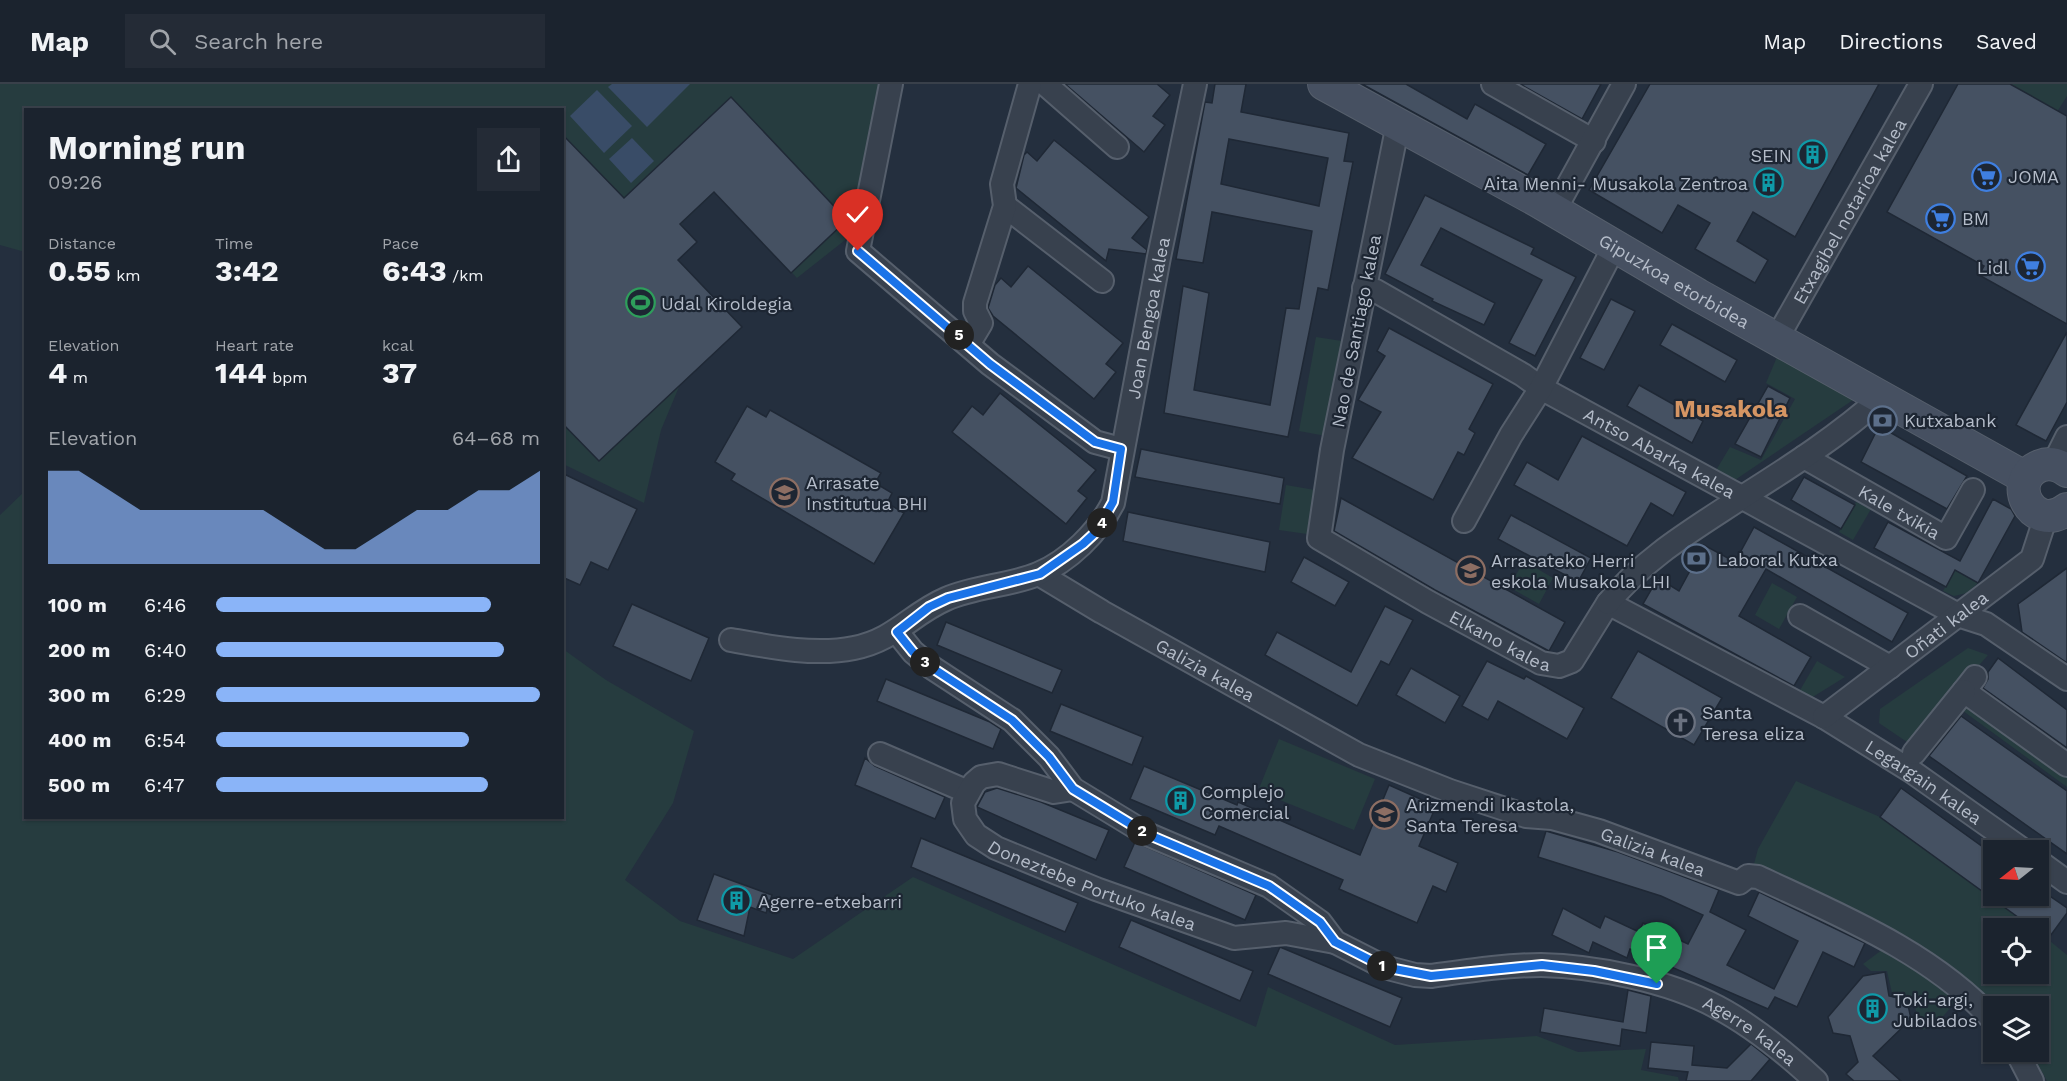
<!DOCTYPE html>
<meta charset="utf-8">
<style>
:root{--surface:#1b232e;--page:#242b36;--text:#f1f3f6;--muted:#a0a4aa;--line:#39404a;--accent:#8ab4f8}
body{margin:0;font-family:"Work Sans",sans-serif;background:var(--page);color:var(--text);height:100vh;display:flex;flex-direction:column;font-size:22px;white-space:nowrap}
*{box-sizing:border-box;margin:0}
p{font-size:20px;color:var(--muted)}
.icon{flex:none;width:33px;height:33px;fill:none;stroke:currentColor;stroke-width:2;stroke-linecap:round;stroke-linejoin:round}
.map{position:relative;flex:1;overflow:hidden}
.details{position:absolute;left:24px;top:24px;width:540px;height:711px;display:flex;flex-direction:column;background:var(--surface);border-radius:0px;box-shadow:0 2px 4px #0004,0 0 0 2px var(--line)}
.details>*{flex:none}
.needle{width:39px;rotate:252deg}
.fabs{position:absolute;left:1983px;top:756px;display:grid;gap:12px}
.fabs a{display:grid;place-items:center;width:66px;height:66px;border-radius:0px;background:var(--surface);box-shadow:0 2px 4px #0004,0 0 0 2px var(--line);font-size:30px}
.pin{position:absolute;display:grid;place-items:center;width:51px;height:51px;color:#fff;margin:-62px -26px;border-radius:50% 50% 50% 0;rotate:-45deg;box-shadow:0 0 6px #0007}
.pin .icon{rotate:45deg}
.km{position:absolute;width:30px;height:30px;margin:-15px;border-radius:50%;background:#222;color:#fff;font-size:16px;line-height:30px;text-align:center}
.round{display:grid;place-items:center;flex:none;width:63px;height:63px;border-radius:0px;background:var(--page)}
.summary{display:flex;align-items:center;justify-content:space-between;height:102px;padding:0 24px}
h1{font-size:33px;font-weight:700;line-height:45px}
.stats{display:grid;grid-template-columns:repeat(3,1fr);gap:9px;height:102px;padding:6px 24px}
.stats div{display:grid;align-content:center}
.stats b{font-size:30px;font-weight:700}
.stats small{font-size:16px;font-weight:400}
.stats p{font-size:16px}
.chart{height:168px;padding:12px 24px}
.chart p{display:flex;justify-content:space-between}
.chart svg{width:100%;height:108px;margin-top:6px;fill:var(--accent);opacity:.7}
ul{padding:0 24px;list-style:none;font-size:20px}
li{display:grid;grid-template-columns:96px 72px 1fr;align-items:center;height:45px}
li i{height:15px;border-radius:8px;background:var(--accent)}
header{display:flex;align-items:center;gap:36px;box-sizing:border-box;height:84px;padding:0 30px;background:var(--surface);border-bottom:2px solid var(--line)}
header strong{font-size:28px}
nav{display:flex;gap:33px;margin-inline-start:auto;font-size:21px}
.search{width:420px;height:54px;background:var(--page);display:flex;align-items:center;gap:15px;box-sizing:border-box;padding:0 21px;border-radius:0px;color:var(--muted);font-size:22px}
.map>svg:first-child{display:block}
.green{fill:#263c3f}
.water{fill:#394c67}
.building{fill:#455162;stroke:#1f2835;stroke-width:1.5;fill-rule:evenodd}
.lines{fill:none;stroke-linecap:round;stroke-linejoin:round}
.street-casing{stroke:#565f6c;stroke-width:26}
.secondary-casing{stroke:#565f6c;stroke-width:34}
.street{stroke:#38414e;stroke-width:22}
.secondary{stroke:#465061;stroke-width:32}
.route-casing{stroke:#fff;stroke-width:12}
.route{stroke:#1a73e8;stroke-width:8}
.labels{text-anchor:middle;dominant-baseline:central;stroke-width:4.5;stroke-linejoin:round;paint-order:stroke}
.poi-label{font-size:18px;fill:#b4bcc9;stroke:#1d2633;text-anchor:start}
.street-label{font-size:18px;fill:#b4bcc9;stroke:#1d2633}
.district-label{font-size:24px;font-weight:bold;fill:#d59563;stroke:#1d2633}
</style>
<header>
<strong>Map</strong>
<div class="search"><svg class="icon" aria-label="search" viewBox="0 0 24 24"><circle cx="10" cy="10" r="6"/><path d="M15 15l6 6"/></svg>Search here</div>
<nav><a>Map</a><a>Directions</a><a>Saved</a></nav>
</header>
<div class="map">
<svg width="2067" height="997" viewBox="0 0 2067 997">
<rect width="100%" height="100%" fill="#242f3e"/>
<g class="green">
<path d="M0 0H882L854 149 797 194 715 108 681 140 697 158 678 175 681 298 661 346 644 419 563 380 562 26H26L25 168 0 161Z"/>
<path d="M2010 0H2067V12L2057 28Z"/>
<path d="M1316 253 1342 257 1326 352 1299 347Z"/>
<path d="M1777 273 1853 316 1732 398 1715 388 1730 363 1761 376 1795 315 1766 299Z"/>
<path d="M1286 401 1315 406 1307 450 1279 446Z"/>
<path d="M25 407 26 734H562L563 565 606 596 694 647 673 719 625 796 680 837 793 875 913 793 1256 943 1268 903 1395 961 1537 952 1578 968 1646 965 1641 986 1678 993 1679 997H0V431Z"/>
<path d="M1856 418 1871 425 1853 456 1839 448Z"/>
<path d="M1524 477 1553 494 1539 520 1509 503Z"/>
<path d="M1955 486 1978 499 1967 509 1954 512 1943 507Z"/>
<path d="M1772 499 1797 513 1779 545 1755 531Z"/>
<path d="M1968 564 1988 571 1910 660 1879 639 1880 625Z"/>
<path d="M1817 577 1845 593 1811 614 1799 608Z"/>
<path d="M1965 614 2067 688V703L1959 624Z"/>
<path d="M1279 655 1375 695 1354 746 1258 707Z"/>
<path d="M1796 697 1880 733 2033 844H1994V890H2038L2039 848 2067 871V997H2047L2031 968H2038V922L1993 923 1943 877 1883 839 1754 780 1758 765Z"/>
<path d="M1886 863 1957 914C1947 929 1939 939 1923 946L1912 916 1892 909 1887 887H1871L1863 880Z"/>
</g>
<g class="water">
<path d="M612 0H690L647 43 608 3Z"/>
<path d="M597 6 632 42 604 69 570 32Z"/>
<path d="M632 54 654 77 631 99 609 75Z"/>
</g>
<g class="building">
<path d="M1065 0H1157L1170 11 1153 32 1165 41 1144 68Z"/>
<path d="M1215 0H1246L1241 28 1349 49 1344 77 1353 78 1328 206 1318 204 1288 353 1164 329 1183 202 1209 209 1194 306 1270 321 1286 224 1299 225 1312 147 1212 128 1203 179 1176 175 1205 18 1212 19ZM1229 55 1328 74 1319 122 1221 100Z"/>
<path d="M1362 0H1406L1467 35 1475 20 1546 60 1528 91Z"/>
<path d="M1520 0H1601L1582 35Z"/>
<path d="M1650 0H1879L1795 153 1753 128 1737 157 1768 176 1755 199 1695 165 1710 139 1678 121 1662 149 1589 106Z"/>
<path d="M1958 0H2010L2067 32V240L1979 191 1984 182 1887 128Z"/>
<path d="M731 13 847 136 791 189 714 108 680 140 697 158 678 176 742 243 599 377 562 339V50L624 114Z"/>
<path d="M1054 56 1149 133 1132 154 1147 166 1146 170 1109 165 1106 177 1016 104 1024 71 1027 68 1037 77Z"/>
<path d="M1425 111 1534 164 1531 170 1576 193 1535 272 1509 259 1542 196 1441 144 1421 181 1495 219 1484 241 1432 217 1433 215 1385 190Z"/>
<path d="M1028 182 1123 259 1106 280 1116 288 1094 315 993 232 988 224 995 201 1001 194 1011 203Z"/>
<path d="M1611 215 1635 227 1604 286 1580 274Z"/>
<path d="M1672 240 1737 276 1725 298 1660 261Z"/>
<path d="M1389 244 1493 300 1469 345 1475 349 1464 371 1458 368 1433 416 1352 374 1381 328 1358 316 1385 272 1377 267Z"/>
<path d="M2067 248V318L2046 357 2016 341Z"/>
<path d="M1639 301 1703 337 1692 359 1627 322Z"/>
<path d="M1768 302 1790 314 1761 373 1735 360Z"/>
<path d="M1000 309 1096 386 1078 407 1087 414 1066 440 952 348 972 322 983 331Z"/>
<path d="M747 322 766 333 770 326 881 389 875 399 892 409 887 419 904 429 874 480 731 396 735 390 715 378Z"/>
<path d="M1879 342 1967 392 1947 425 1861 378Z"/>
<path d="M1582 352 1686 408 1673 432 1651 419 1627 462 1514 401 1527 378 1558 396Z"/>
<path d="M1141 365 1284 394 1280 420 1135 393Z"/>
<path d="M562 389 637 425 608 486 591 478 580 501 562 493Z"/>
<path d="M1804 393 1855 421 1841 445 1791 416Z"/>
<path d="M1341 414 1565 538 1549 567 1435 506 1334 447Z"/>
<path d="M1993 415 2011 425 2015 432 1978 499 1955 486 1946 503 1874 464 1888 438 1960 477Z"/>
<path d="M1128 428 1270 458 1265 488 1123 457Z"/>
<path d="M1511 431 1591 474 1578 498 1498 455Z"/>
<path d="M1754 443 1908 529 1892 558 1766 485 1739 532 1811 573 1794 602 1643 520 1658 494 1679 507 1704 461 1735 478Z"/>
<path d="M1304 473 1349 498 1335 522 1291 498Z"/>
<path d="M2067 484V579L2022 548 2018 520Z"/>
<path d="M632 520 709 554 691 597 613 562Z"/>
<path d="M1385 522 1413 536 1389 581 1381 577 1357 622 1265 571 1277 548 1351 588Z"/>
<path d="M946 538 1062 586 1052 609 937 561Z"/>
<path d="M1638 567 1722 614 1694 661 1611 614Z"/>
<path d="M1998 574 2067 626V664L1983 604 1988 595V588Z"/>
<path d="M1487 577 1524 595 1526 592 1584 624 1567 655 1498 617 1488 636 1462 622Z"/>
<path d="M1411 584 1460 612 1445 639 1396 611Z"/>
<path d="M886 595 990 638 1001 645 993 665 877 617Z"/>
<path d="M1061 620 1143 653 1132 681 1050 647Z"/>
<path d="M1961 632 2067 707V770L1929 672Z"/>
<path d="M865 674 875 682 945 713 935 735 855 701Z"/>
<path d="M1144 682 1237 721 1238 718 1360 771 1389 701 1436 722 1419 762 1458 779 1446 808 1433 802 1417 839 1339 805 1343 796 1219 742 1215 751 1130 715Z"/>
<path d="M997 704 1041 718 1109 746 1096 776 977 723 985 708Z"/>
<path d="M1901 704 1994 771V812H2038V804L2067 824V829L2048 855 2038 848V844H2033L1880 733Z"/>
<path d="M1546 747 1618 768 1719 806 1710 828 1746 846 1727 881 1774 905 1798 857 1748 832 1759 808 1865 859 1854 883 1823 868 1797 923 1775 913 1768 925 1630 865 1627 874 1593 858 1589 869 1552 851 1563 824 1600 844 1605 832 1639 848 1643 839 1688 860 1703 831 1661 812 1538 773Z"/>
<path d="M921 754 1078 819 1065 848 911 783Z"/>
<path d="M1135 758 1256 811 1245 836 1124 783Z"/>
<path d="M714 790 772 811 766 829 750 823 744 852 697 836Z"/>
<path d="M1131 836 1253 887 1240 917 1119 863Z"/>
<path d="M1280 863 1402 914 1390 943 1268 890Z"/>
<path d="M1885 888 1889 912 1907 916 1911 935 1873 972 1901 997H1854L1846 990 1858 978 1850 952 1833 949 1828 933 1863 892Z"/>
<path d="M1628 906 1651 912 1646 949 1622 945 1620 962 1540 948 1544 924 1623 938Z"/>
<path d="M1651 958 1694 962 1692 981 1727 984 1751 960 1770 975 1751 997H1686L1688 988 1648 984Z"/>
</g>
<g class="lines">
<defs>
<g id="street">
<path d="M891 0 858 167 990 280 1095 358 1121 365"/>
<path d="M1045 0 1117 63"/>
<path d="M1493 0 1594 57"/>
<path id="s1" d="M1398 40 1332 366 1319 454 1428 518 1541 579 1559 582 1572 577 1608 519 1824 633 1911 687 2023 766"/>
<path d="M1005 122 1102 197"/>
<path d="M1554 127 1624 0"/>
<path id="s2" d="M1364 204 1376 207 1523 291 1541 304 1958 531 1986 540 2067 595"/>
<path id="s3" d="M1777 254 1921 0"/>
<path d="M969 259 981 239 975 227V219L1005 122 1002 100 1030 0"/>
<path id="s4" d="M1804 373 1946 454 1973 406"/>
<path d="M2053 381 2067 353"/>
<path d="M1464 437 1511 351 1541 304 1614 163"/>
<path id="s5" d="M1039 490 1102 528 1359 671 1450 707 1526 732 1552 734 1599 747 1739 799 1748 792 1758 793C1839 831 1933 869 1994 937"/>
<path d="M1608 519C1644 474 1694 445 1741 414 1790 383 1840 351 1883 312"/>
<path d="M1800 532 1890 583"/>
<path id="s6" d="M897 548 913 568 931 583 1012 636 1049 673 1073 705 1147 750 1269 802 1320 838 1335 858 1384 883 1415 891 1431 892C1467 887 1504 881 1541 881 1595 882 1669 897 1717 923 1753 942 1787 970 1816 997"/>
<path id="s7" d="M731 556C770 563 815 572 854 564 895 556 911 530 946 515 975 502 1009 502 1038 490 1069 477 1098 448 1113 419L1159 173 1195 0"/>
<path d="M1975 593 1964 607 2067 681"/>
<path id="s8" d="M1824 633 2032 475 2046 432"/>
<path d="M1914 669 1964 607"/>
<path d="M880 670 968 708"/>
<path id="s9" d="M1073 705 1054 708 998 690 981 693 974 699 963 719 965 735 976 751 996 764 1096 805 1234 854 1286 849 1335 858"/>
<path d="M2038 777 2067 798"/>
<path d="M2017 968 2032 997"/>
</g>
<g id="secondary">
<path id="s10" d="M1324 0 1538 117 1698 211 2026 394"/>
<path d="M2067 387C2059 381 2050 378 2040 382 2005 396 2032 451 2067 425"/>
</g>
</defs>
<use href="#street" class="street-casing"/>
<use href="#secondary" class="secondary-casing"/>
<use href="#street" class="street"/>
<use href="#secondary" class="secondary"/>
</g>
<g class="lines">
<defs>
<path id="route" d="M858 167 990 280 1095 358 1121 365 1113 418 1096 448 1083 460 1040 490 948 514 929 523 897 548 913 568 931 583 1012 636 1049 673 1073 705 1147 750 1269 802 1320 838 1335 858 1384 883 1431 892 1542 881 1594 887 1657 900"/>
</defs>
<use href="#route" class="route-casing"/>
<use href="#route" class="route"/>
</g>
<defs>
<symbol id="building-ring" viewBox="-11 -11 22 22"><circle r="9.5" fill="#1d2633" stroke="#0f9aa8" stroke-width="1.5"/><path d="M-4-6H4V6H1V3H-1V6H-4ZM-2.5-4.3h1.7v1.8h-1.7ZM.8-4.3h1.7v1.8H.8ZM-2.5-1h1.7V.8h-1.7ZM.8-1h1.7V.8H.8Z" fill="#0f9aa8"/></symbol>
<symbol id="supermarket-ring" viewBox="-11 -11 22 22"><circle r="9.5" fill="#1d2633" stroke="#3f7fe0" stroke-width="1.5"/><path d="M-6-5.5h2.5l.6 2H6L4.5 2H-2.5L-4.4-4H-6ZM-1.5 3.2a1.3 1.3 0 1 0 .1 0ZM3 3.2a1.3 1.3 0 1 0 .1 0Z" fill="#3f7fe0"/></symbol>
<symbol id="stadium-ring" viewBox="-11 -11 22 22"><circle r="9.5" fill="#1d2633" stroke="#2e9e5b" stroke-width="1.5"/><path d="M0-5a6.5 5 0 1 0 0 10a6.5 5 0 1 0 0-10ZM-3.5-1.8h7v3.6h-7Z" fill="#2e9e5b"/></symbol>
<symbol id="bank-ring" viewBox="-11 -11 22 22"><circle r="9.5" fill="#1d2633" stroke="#5c6f8a" stroke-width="1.5"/><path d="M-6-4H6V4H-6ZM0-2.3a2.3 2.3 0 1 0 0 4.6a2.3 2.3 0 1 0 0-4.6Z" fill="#5c6f8a"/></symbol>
<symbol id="school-ring" viewBox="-11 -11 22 22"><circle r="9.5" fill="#1d2633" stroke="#8d6e63" stroke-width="1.5"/><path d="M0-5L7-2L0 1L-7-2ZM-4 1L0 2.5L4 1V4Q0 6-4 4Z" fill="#8d6e63"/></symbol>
<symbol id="church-ring" viewBox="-11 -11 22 22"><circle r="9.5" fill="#1d2633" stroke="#6b7280" stroke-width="1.5"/><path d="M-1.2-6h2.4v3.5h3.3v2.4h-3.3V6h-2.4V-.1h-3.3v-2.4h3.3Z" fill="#6b7280"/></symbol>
</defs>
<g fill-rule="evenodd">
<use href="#building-ring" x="1796" y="54" width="33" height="33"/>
<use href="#supermarket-ring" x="1970" y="76" width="33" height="33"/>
<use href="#building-ring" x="1752" y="82" width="33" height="33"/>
<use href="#supermarket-ring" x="1924" y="118" width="33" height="33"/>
<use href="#supermarket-ring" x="2014" y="166" width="33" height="33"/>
<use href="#stadium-ring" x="624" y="202" width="33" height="33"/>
<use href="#bank-ring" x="1866" y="320" width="33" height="33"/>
<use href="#school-ring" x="768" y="392" width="33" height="33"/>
<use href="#bank-ring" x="1680" y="458" width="33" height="33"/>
<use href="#school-ring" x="1454" y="470" width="33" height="33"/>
<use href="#church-ring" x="1664" y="622" width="33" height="33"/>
<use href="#building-ring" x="1164" y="700" width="33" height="33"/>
<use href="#school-ring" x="1368" y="714" width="33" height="33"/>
<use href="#building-ring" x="720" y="800" width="33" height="33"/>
<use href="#building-ring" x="1856" y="908" width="33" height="33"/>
</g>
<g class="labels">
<g class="poi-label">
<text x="1792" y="71" text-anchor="end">SEIN</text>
<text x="2008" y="92">JOMA</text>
<text x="1748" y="99" text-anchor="end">Aita Menni- Musakola Zentroa</text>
<text x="1962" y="134">BM</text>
<text x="2009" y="183" text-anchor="end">Lidl</text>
<text x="661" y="219">Udal Kiroldegia</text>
<text x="1904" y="336">Kutxabank</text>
<text x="806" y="398">Arrasate<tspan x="806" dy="21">Institutua BHI</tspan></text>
<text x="1717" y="475">Laboral Kutxa</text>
<text x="1491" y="476">Arrasateko Herri<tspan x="1491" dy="21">eskola Musakola LHI</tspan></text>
<text x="1702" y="628">Santa<tspan x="1702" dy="21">Teresa eliza</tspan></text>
<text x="1201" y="707">Complejo<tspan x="1201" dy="21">Comercial</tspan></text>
<text x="1406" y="720">Arizmendi Ikastola,<tspan x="1406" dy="21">Santa Teresa</tspan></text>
<text x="758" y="817">Agerre-etxebarri</text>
<text x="1893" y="915">Toki-argi,<tspan x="1893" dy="21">Jubilados</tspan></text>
</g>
<g class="street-label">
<text stroke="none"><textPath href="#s3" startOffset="146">Etxagibel notarioa kalea</textPath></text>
<text stroke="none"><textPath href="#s10" startOffset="402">Gipuzkoa etorbidea</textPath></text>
<text stroke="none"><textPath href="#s7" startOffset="618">Joan Bengoa kalea</textPath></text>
<text transform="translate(1356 247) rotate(-79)">Nao de Santiago kalea</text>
<text stroke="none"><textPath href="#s2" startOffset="339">Antso Abarka kalea</textPath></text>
<text stroke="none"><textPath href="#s4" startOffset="110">Kale txikia</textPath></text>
<text stroke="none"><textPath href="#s8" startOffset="153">Oñati kalea</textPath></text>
<text stroke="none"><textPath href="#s1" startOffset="630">Elkano kalea</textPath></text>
<text stroke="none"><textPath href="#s5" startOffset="192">Galizia kalea</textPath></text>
<text stroke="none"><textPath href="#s1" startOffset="1140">Legargain kalea</textPath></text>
<text stroke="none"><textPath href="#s5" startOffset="678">Galizia kalea</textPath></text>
<text stroke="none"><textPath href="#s9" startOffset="290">Doneztebe Portuko kalea</textPath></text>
<text stroke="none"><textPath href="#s6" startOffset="981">Agerre kalea</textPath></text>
</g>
<g class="district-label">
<text x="1731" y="325">Musakola</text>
</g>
</g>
</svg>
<div class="fabs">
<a><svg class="needle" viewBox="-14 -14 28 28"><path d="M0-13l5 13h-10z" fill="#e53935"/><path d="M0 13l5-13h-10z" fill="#a0a4aa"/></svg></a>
<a><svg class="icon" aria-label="locate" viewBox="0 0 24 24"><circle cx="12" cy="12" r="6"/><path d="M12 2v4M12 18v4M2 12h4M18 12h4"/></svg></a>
<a><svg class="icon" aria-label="layers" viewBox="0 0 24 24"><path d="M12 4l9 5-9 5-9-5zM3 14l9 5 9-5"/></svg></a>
</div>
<div class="pin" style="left:1657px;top:900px;background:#1e9e55"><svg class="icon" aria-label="arrive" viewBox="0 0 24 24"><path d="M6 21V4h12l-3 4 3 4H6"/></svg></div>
<div class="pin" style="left:858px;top:167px;background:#d93025"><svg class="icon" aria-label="check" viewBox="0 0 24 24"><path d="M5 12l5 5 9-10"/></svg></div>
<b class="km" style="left:1382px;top:882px">1</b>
<b class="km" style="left:1142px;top:747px">2</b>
<b class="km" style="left:925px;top:578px">3</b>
<b class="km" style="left:1102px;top:439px">4</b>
<b class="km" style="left:959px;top:251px">5</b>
<section class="details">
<div class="summary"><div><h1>Morning run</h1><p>09:26</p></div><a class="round"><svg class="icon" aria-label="share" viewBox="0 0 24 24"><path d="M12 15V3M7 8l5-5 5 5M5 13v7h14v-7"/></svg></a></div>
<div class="stats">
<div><p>Distance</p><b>0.55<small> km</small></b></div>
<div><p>Time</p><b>3:42</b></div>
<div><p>Pace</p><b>6:43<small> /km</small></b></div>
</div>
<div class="stats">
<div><p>Elevation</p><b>4<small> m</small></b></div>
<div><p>Heart rate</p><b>144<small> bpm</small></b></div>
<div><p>kcal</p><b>37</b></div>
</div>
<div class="chart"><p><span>Elevation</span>64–68 m</p>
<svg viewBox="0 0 160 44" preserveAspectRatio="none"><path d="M0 44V6L10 6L20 14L30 22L40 22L50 22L60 22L70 22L80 30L90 38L100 38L110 30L120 22L130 22L140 14L150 14L160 6V44z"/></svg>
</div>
<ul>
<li><b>100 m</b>6:46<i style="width:85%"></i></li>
<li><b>200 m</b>6:40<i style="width:89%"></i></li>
<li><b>300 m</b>6:29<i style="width:100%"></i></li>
<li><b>400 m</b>6:54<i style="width:78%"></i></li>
<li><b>500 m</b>6:47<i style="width:84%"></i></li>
</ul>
</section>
</div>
